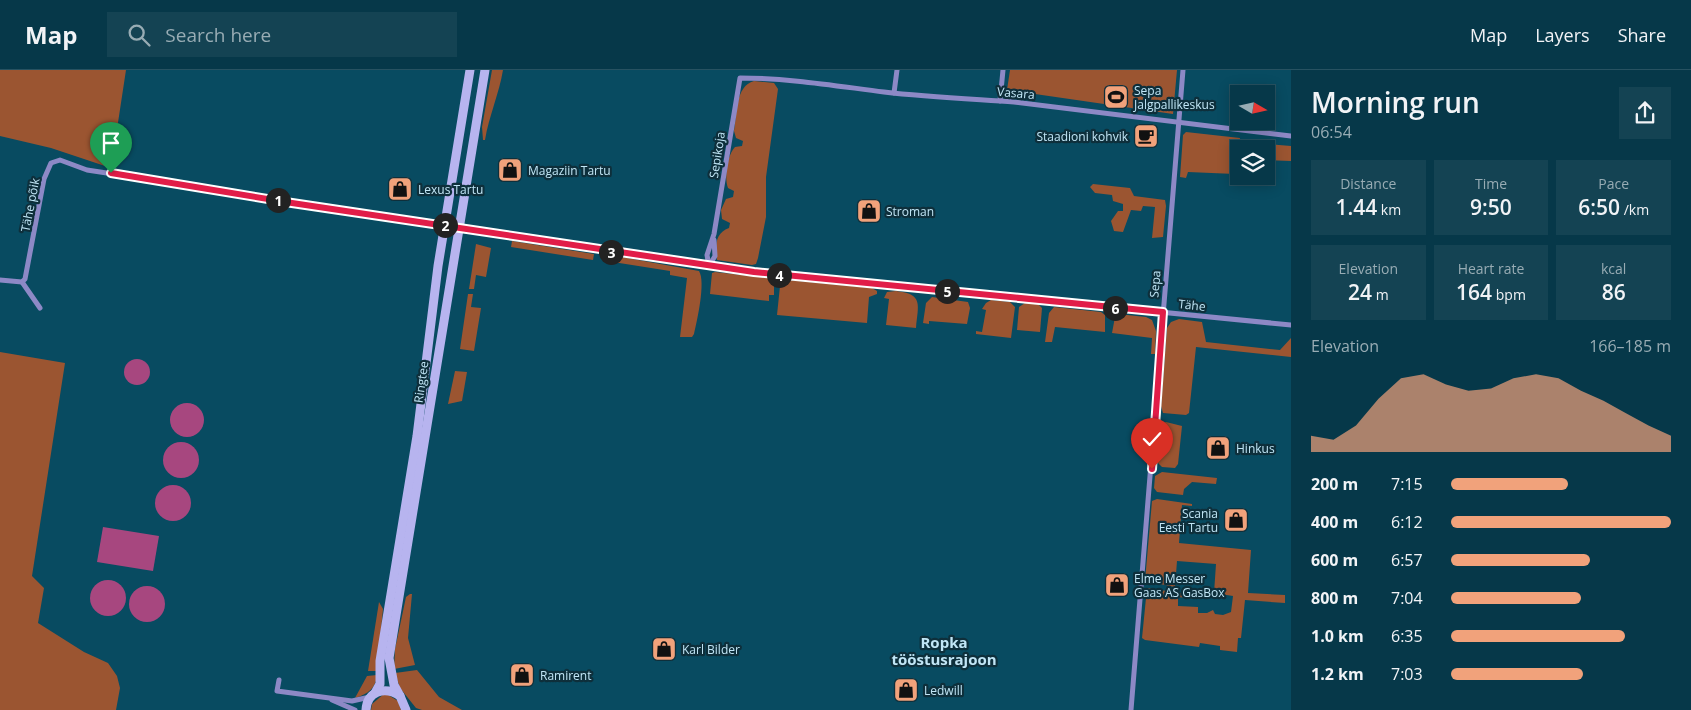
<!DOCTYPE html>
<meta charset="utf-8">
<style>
:root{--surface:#063849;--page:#144353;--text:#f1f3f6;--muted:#98acb4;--line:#275261;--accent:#f1a27b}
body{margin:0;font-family:"Open Sans",sans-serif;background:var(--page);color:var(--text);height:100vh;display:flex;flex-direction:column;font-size:19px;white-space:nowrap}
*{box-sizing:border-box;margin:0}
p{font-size:16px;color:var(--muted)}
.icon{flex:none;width:28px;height:28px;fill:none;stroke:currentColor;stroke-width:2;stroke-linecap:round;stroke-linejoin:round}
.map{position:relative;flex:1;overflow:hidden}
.panel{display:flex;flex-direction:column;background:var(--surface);width:400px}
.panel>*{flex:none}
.needle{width:32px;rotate:99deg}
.buttons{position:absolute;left:1230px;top:15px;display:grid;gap:10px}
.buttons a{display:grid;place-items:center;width:45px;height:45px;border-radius:0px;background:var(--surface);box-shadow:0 2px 12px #0003,0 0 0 1px var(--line);font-size:25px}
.pin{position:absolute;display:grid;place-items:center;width:42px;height:42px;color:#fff;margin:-51px -21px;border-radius:50% 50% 50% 0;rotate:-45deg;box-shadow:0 0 5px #0007}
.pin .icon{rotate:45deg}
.km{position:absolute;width:25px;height:25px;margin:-12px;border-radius:50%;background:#222;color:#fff;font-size:14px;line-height:25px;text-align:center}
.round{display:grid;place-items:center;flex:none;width:52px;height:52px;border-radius:0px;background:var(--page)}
.summary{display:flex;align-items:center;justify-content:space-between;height:85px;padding:0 20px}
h1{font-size:28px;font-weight:600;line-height:38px}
.metrics{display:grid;grid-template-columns:repeat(3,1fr);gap:8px;height:85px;padding:5px 20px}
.metrics div{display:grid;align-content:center;border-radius:0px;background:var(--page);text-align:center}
.metrics b{font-size:21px;font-weight:600}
.metrics small{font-size:14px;font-weight:400}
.metrics p{font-size:14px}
.chart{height:140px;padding:10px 20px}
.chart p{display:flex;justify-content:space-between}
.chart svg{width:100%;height:90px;margin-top:5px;fill:var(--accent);opacity:.7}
ul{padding:0 20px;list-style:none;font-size:16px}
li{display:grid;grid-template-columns:80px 60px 1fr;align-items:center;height:38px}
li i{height:12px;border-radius:6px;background:var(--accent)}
header{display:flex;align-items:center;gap:30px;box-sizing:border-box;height:70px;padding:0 25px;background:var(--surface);border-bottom:1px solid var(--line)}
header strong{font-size:24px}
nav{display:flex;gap:28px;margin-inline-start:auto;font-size:18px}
.search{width:350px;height:45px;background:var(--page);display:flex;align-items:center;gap:12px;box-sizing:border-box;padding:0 18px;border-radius:0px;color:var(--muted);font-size:19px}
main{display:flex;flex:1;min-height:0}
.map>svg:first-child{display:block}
.green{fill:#9b5531}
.water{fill:#a7477f}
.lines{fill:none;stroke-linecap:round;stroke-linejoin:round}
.minor{stroke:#8d89c6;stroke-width:5}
.secondary{stroke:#b7b4ef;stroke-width:9}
.route-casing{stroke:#fff;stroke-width:10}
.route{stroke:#e11d48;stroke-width:6}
.labels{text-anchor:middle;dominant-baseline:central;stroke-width:4.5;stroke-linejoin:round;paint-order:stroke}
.poi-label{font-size:12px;fill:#c1e6f6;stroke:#0e2f3b;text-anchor:start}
.street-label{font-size:12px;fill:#c1e6f6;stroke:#0e2f3b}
.quarter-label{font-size:15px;font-weight:bold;fill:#c1e6f6;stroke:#0e2f3b}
</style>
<header>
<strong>Map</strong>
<div class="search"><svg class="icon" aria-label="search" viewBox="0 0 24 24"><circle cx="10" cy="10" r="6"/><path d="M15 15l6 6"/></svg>Search here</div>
<nav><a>Map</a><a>Layers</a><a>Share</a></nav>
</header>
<main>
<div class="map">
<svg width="1291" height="640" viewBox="0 0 1291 640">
<rect width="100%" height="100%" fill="#084b61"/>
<g class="green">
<path d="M0 0H126L112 92 105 96 51 78 0 66Z"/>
<path d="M492 0H503C499 24 489 46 485 70H483L482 57Z"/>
<path d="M1010 0H1177L1173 44 1007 20Z"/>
<path d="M754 11 774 13 778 19 766 107V147L758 188 756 194 752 195 717 190C715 176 715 163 729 158L730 153 722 149 721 140 726 129 733 127 734 121 728 118C724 108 727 85 735 77L742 76 743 71 736 68 734 61C737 45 735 16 754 11Z"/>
<path d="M1186 62 1240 68 1235 104 1188 102 1186 108 1180 107 1183 65Z"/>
<path d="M1257 73 1291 76V91L1266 90V79H1256Z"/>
<path d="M1093 114 1130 118 1134 126 1165 130 1166 136 1163 167 1152 168 1155 137 1143 136 1141 141 1131 140 1123 162 1114 161 1111 151 1118 141H1123V134L1113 131 1112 125 1095 123 1090 117Z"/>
<path d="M512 171 594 184 593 190 511 177Z"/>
<path d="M476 174 491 178 486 207 476 205 474 219H469Z"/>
<path d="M616 186 699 201C706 212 697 251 694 264L692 267H680L687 208 670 205V201L613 192Z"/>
<path d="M715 202 769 208 774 215V225H769V231L710 224 712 203Z"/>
<path d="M789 210 872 218 877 221V224L869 227 867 253 777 245 780 216Z"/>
<path d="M896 221C924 224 918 235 916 258L886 255 889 229 884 228 887 222Z"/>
<path d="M468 224H473L471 237 481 238 474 281 460 279Z"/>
<path d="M932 227 968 232 970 238 967 254 929 251V254L923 253 926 233Z"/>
<path d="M991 230 1010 232 1015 237 1011 268 976 264V261L982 262 986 240 982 239 986 233Z"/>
<path d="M1025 233 1038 234 1042 238 1040 262 1017 260 1019 237Z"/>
<path d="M1054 237 1101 242 1105 245V262L1055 257 1052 272H1045L1049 243Z"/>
<path d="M1118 244 1146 247 1152 250 1156 261 1155 284H1151L1152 268 1112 263 1115 247Z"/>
<path d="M1179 249 1202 252 1206 272 1280 280 1291 268V287L1196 277 1189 343 1186 345 1163 343 1161 336 1167 258 1171 252Z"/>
<path d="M0 282 65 293 32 506 44 518 38 553 84 582 108 593 117 606 120 618 116 640H0Z"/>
<path d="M455 301 467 302 462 331 448 334Z"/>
<path d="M1166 352 1182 356 1178 394 1175 398 1162 397 1156 391 1159 359 1162 353Z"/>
<path d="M1162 402 1217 408 1216 414 1192 412 1184 419 1183 425 1157 422 1154 418 1155 406Z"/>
<path d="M1157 429 1192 434V436L1182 435 1179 473 1251 480 1248 523 1285 525V533L1245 530 1241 568H1238L1237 582 1220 580V576L1200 573 1199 577 1145 570 1142 568 1147 518 1199 526V529L1178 527V536L1198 537V543H1207L1213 540 1215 544 1223 545 1231 542 1233 526 1214 523 1216 494 1177 491 1175 517 1145 511 1152 431Z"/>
<path d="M410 524H412L408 568 415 595 394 599 395 579 406 527Z"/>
<path d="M379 532 383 539 377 601H368Z"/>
<path d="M417 600 439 627 462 640H422L416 638 400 618 395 603Z"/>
<path d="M377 605C376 618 368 624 355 628L367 606Z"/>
<path d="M385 623 398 631 401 640H371L372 634Z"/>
</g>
<g class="water">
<circle cx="137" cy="302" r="13"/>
<circle cx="187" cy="350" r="17"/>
<circle cx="181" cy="390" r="18"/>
<circle cx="173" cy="433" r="18"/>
<path d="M103 457 159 466 153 501 97 492Z"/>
<circle cx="108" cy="528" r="18"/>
<circle cx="147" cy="534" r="18"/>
</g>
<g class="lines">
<g class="minor">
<path d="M894 23 897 0"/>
<path d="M1000 31 1003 0"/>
<path d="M709 196 707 185 714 164 740 8C789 8 836 16 884 22 927 27 971 29 1014 32L1291 66"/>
<path d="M709 196 715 186 714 170"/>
<path d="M0 210 22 212 25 209 44 109 51 93 60 90 87 100 754 202 1291 255"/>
<path d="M22 212 40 238"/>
<path d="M279 610 277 621 352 631 370 627"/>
<path d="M332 630 355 640"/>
<path d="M1131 640 1183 0"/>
</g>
<g class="secondary">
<path d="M375 623 380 614V591L417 366 438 196 470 0"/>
<path d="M400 626 394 615 389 588 485 0"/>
<path d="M366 640C367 621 385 616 400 626L406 640"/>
</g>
</g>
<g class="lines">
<defs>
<path id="route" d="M111 103 292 133 754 202 1163 242 1152 399"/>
</defs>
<use href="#route" class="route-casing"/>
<use href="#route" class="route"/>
</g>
<defs>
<symbol id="stadium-square" viewBox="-11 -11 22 22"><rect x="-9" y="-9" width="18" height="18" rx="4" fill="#f1a27b" stroke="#0e2f3b"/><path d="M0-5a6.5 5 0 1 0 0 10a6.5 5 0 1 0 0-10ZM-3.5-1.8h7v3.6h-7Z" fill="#111"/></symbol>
<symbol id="cafe-square" viewBox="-11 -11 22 22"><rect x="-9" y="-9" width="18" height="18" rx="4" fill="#f1a27b" stroke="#0e2f3b"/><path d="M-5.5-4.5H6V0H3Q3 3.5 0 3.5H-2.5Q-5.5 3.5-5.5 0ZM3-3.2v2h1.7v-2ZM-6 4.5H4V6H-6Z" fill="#111"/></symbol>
<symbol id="shop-square" viewBox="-11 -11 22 22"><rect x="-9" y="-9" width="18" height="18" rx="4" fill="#f1a27b" stroke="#0e2f3b"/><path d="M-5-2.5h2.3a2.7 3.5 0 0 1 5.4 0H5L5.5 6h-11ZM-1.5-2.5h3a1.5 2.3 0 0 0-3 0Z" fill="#111"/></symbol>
</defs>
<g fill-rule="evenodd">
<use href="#stadium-square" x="1102" y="13" width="28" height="28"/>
<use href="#cafe-square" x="1132" y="52" width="28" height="28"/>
<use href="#shop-square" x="496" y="86" width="28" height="28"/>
<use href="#shop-square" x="386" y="105" width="28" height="28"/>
<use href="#shop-square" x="855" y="127" width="28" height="28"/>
<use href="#shop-square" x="1204" y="364" width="28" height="28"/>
<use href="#shop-square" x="1222" y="436" width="28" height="28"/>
<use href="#shop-square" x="1103" y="501" width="28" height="28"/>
<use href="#shop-square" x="650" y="565" width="28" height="28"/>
<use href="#shop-square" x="508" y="591" width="28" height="28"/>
<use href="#shop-square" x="892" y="606" width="28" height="28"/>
</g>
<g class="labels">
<g class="poi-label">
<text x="1134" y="20">Sepa<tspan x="1134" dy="14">Jalgpallikeskus</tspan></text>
<text x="1128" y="66" text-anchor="end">Staadioni kohvik</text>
<text x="528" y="100">Magaziin Tartu</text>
<text x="418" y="119">Lexus Tartu</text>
<text x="886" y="141">Stroman</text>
<text x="1236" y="378">Hinkus</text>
<text x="1218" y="443" text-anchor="end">Scania<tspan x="1218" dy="14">Eesti Tartu</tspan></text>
<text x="1134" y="508">Elme Messer<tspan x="1134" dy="14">Gaas AS GasBox</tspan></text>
<text x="682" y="579">Karl Bilder</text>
<text x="540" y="605">Ramirent</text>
<text x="924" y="620">Ledwill</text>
</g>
<g class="street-label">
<text transform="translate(1016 23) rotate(5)">Vasara</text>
<text transform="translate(717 85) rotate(-81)">Sepikoja</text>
<text transform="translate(30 135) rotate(-79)">Tähe põik</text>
<text transform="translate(1155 214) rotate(-85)">Sepa</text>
<text transform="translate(1192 235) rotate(6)">Tähe</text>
<text transform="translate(421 312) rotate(-82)">Ringtee</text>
</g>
<g class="quarter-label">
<text x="944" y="572">Ropka<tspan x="944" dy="17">tööstusrajoon</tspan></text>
</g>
</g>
</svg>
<div class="buttons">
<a><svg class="needle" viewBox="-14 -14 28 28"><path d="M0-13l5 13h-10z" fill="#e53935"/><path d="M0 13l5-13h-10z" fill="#98acb4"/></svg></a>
<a><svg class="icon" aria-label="layers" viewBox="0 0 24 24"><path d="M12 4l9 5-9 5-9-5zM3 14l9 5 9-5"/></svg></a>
</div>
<div class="pin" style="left:111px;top:103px;background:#1e9e55"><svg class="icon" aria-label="arrive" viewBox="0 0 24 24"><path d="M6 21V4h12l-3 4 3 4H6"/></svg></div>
<div class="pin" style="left:1152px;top:399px;background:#d93025"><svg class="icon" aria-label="check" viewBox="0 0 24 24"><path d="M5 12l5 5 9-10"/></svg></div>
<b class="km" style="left:278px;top:130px">1</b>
<b class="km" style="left:445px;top:155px">2</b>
<b class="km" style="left:611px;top:182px">3</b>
<b class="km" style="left:779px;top:205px">4</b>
<b class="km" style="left:947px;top:221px">5</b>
<b class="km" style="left:1115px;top:238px">6</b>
</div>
<section class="panel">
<div class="summary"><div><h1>Morning run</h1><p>06:54</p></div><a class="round"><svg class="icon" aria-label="share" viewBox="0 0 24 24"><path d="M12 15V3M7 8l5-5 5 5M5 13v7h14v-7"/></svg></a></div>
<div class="metrics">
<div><p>Distance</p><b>1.44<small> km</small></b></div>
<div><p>Time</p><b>9:50</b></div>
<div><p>Pace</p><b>6:50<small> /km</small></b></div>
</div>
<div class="metrics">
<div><p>Elevation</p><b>24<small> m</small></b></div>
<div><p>Heart rate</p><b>164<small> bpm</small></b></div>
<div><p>kcal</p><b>86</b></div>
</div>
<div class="chart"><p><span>Elevation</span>166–185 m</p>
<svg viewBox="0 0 160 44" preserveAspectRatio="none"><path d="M0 44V36L10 38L20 31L30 18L40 8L50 6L60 11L70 14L80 13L90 8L100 6L110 8L120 14L130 19L140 25L150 31L160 36V44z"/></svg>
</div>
<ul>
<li><b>200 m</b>7:15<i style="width:53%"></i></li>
<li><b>400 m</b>6:12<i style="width:100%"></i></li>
<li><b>600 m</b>6:57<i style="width:63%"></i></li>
<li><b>800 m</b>7:04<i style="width:59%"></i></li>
<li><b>1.0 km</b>6:35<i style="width:79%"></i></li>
<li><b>1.2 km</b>7:03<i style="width:60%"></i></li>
</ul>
</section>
</main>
